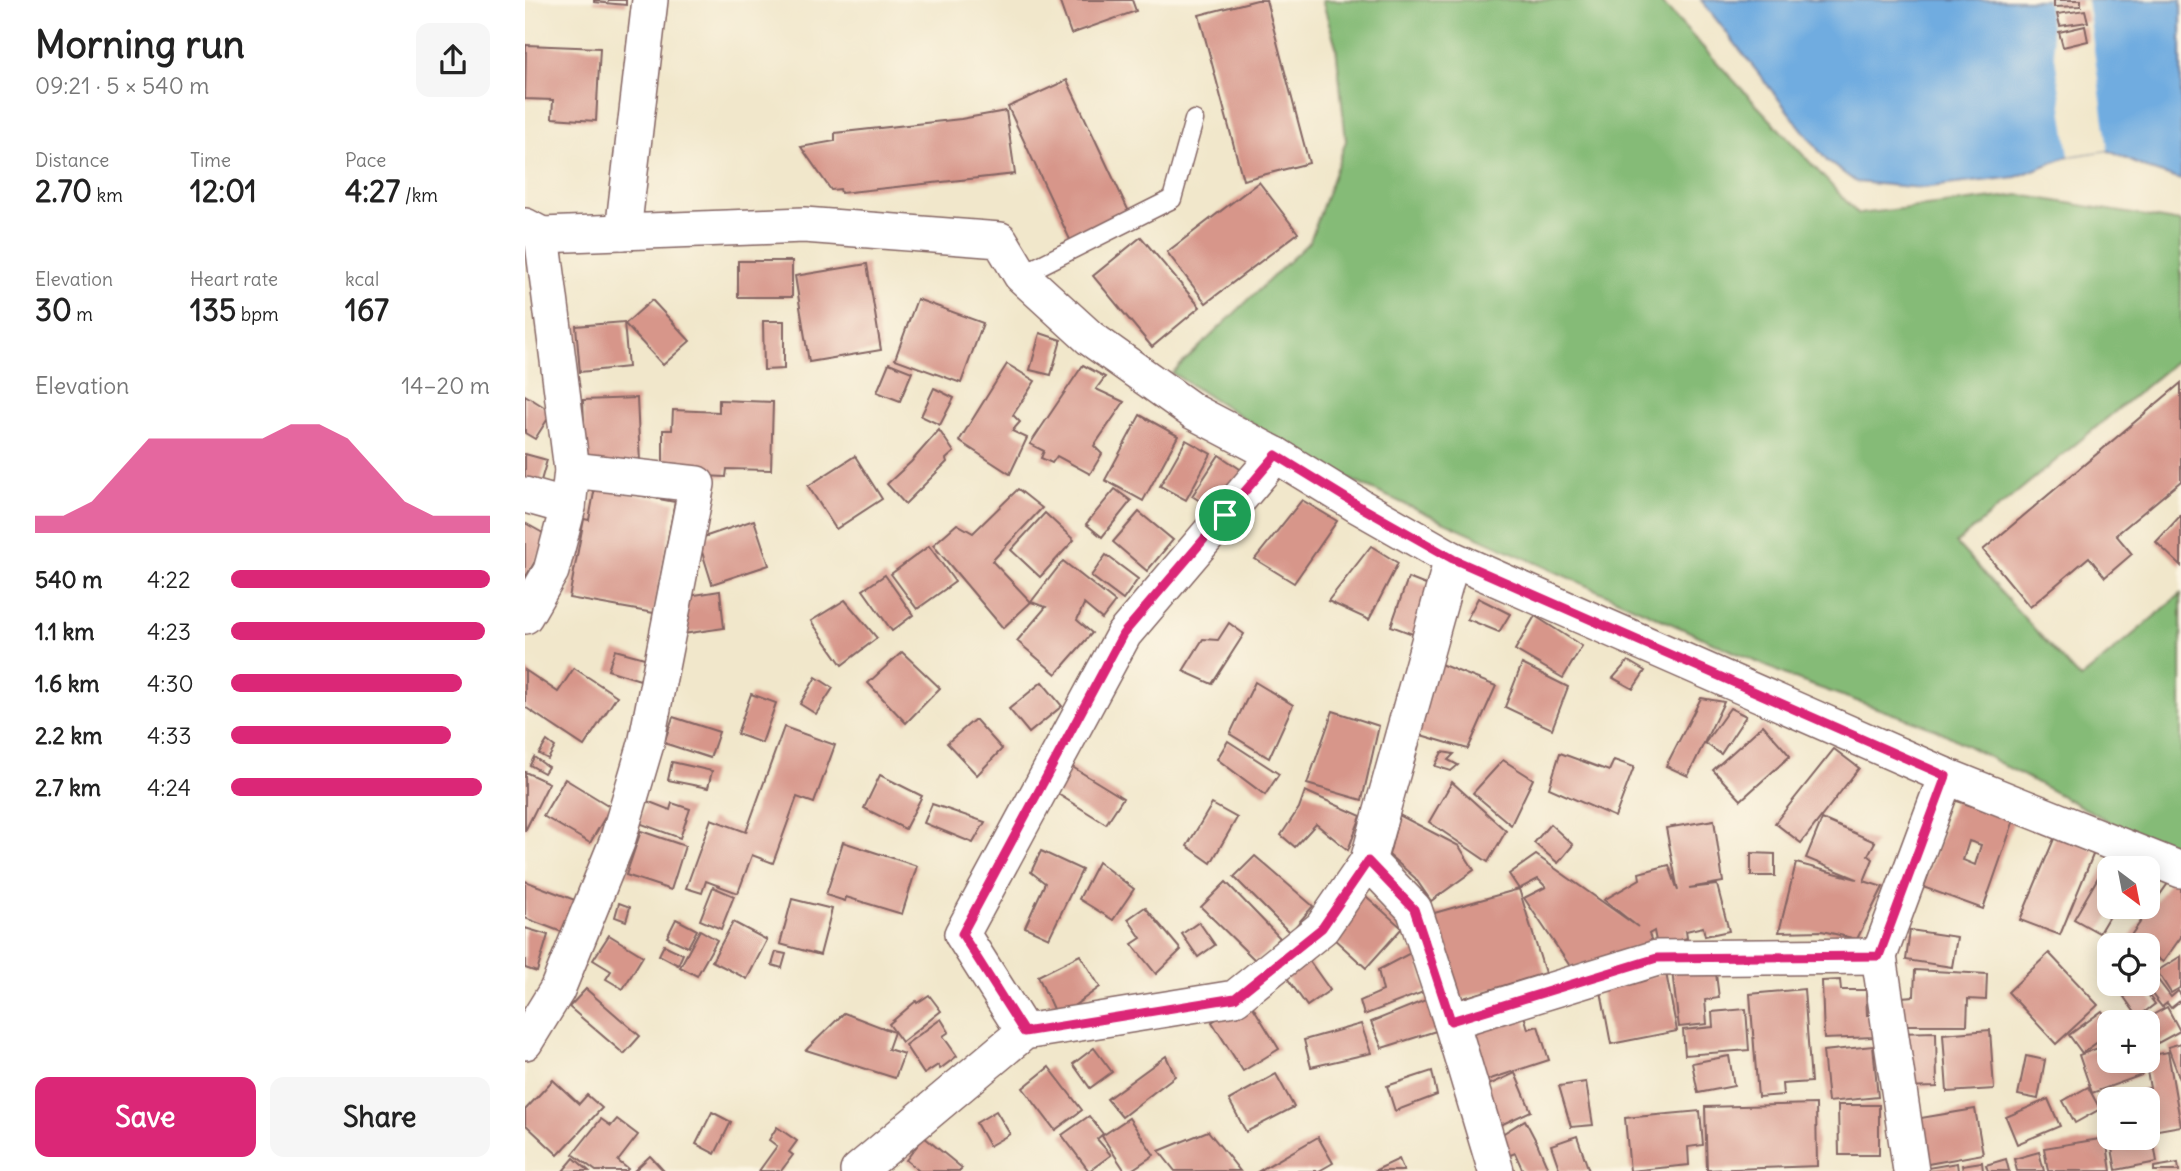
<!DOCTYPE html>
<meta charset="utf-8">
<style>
:root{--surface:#fff;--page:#f6f6f6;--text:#222;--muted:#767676;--accent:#db2777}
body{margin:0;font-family:Delius,sans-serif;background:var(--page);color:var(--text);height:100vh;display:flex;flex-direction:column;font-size:26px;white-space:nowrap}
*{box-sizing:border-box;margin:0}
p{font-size:23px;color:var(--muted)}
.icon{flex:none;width:38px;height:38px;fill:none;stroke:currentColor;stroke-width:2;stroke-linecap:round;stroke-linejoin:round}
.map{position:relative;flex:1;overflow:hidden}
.side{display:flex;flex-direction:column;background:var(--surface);width:525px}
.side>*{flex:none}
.needle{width:46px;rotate:148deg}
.fabs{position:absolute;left:1572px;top:856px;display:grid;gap:14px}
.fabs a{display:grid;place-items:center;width:63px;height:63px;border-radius:14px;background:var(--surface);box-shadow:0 4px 18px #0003;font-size:35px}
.pin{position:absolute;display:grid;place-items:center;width:60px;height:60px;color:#fff;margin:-30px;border:4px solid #fff;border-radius:50%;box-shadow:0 2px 7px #0007}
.round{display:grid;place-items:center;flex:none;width:74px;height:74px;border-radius:14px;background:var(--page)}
.headline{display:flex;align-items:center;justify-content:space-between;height:119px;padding:0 35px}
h1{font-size:38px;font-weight:700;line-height:52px}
.metrics{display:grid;grid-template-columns:repeat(3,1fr);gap:10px;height:119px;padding:7px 35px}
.metrics div{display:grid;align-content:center}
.metrics b{font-size:30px;font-weight:700}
.metrics small{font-size:19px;font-weight:400}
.metrics p{font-size:19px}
.chart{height:196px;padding:14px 35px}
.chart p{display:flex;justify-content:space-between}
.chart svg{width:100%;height:126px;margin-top:7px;fill:var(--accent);opacity:.7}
.primary-button{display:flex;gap:14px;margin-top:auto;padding:14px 35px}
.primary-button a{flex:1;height:80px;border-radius:14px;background:var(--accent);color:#fff;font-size:28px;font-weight:700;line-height:80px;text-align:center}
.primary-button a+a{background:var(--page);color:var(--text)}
ul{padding:0 35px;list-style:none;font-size:23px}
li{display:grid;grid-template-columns:112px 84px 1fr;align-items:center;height:52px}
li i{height:18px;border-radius:9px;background:var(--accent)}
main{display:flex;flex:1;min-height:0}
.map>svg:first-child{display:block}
.forest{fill:#85bb77;stroke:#686d51;stroke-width:2}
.water{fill:#6face0;stroke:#5c6686;stroke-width:2}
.pier{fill:#f1e7cb}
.building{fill:#d7968a;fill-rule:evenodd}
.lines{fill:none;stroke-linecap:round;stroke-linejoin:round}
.service-casing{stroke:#846563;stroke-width:21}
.minor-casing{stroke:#846563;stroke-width:38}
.service{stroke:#fff;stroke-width:18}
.minor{stroke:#fff;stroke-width:35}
.route-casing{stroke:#fff;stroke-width:14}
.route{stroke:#db2777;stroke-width:9}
</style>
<main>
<section class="side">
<div class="headline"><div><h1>Morning run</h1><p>09:21 · 5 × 540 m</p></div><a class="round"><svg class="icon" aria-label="share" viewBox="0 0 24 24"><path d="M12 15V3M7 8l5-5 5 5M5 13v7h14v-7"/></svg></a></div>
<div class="metrics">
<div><p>Distance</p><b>2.70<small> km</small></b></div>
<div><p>Time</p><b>12:01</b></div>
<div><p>Pace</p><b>4:27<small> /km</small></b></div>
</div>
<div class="metrics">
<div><p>Elevation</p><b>30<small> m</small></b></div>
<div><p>Heart rate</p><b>135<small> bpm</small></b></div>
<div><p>kcal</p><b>167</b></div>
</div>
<div class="chart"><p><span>Elevation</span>14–20 m</p>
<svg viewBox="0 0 160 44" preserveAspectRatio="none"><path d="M0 44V38L10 38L20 33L30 22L40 11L50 11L60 11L70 11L80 11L90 6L100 6L110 11L120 22L130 33L140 38L150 38L160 38V44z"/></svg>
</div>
<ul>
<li><b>540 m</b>4:22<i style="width:100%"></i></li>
<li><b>1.1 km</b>4:23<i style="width:98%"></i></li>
<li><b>1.6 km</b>4:30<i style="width:89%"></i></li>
<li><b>2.2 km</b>4:33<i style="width:85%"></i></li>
<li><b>2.7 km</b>4:24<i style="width:97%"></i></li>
</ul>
<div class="primary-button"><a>Save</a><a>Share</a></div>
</section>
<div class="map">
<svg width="1656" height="1171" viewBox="0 0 1656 1171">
<rect width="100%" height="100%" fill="#fcf5e5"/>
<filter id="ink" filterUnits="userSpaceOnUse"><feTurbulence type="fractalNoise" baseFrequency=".0143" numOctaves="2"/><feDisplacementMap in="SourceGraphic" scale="14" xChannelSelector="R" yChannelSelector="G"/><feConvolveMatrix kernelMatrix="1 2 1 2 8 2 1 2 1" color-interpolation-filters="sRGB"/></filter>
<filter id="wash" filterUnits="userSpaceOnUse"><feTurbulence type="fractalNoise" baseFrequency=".00686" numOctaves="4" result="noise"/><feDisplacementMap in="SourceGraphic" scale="28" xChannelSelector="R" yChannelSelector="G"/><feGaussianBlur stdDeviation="1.57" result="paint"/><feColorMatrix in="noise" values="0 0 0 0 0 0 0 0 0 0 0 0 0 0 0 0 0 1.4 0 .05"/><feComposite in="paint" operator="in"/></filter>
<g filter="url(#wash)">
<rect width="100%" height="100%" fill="#f1e7cb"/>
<path class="forest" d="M797 0H1134L1333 214 1495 195 1656 222V357L1431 543 1555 679 1656 594V856L1628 845 1411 729 1272 680 797 467 647 373 785 241 821 141 811 46Z"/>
<path class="water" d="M1176 0H1656V180L1625 170 1582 150 1544 156 1491 177 1396 188 1331 182 1302 161Z"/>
<path class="pier" d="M1522 0H1562L1583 150 1544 156Z"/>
<g id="blocks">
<g class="building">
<path d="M69 0H101V5L69 2Z"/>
<path d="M534 0H607L611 11 546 34Z"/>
<path d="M732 0H741L784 163 718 180 674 15Z"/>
<path d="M1529 0H1556V6L1529 7Z"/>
<path d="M1560 10 1563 22 1535 26 1532 14Z"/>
<path d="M1560 26 1563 41 1538 47 1534 32Z"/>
<path d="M1 45 75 48 71 121 27 118 28 100 0 99Z"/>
<path d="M542 80 606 216 547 244 483 107Z"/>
<path d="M481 111 490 174 316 193 315 189 306 190 276 147 310 141V133L436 119Z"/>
<path d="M734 182 773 233 681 303 642 252Z"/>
<path d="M616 237 675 307 627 347 568 276Z"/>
<rect x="213" y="261" width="54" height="36"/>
<path d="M342 264 356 350 284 362 270 276Z"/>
<path d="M392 299 458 323 436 383 370 359Z"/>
<path d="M127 300 165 341 138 365 100 324Z"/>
<path d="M238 321H259V369L239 370Z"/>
<path d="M99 322 103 367 55 372 51 326Z"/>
<path d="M515 333 536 340 526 375 505 370Z"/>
<path d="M364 363 387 372 375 401 352 392Z"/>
<path d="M482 364 510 381 488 415 495 422 487 431 502 438 485 474 434 441Z"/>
<path d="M558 365 580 377 571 389 599 402 569 446 577 454 565 474 532 456 527 463 516 458 519 451 505 444Z"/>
<path d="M1656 383V481L1591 535 1607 554 1580 577 1564 557 1505 607 1458 550Z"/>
<path d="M409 388 429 398 415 425 396 416Z"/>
<path d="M0 395 27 412 10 439 0 433Z"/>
<path d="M112 398 115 463 61 465 58 400Z"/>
<path d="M194 400 248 402 246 470 202 469 201 477 138 474V430H147L148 410 194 412Z"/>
<path d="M615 415 653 436 618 501 580 480Z"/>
<path d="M414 430 429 452 421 459 422 462 380 504 362 484 386 462Z"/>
<path d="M661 440 686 454 661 500 635 486Z"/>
<path d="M0 454 22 460 11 498 0 495Z"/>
<path d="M694 455 718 471 691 511 667 496Z"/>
<path d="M330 456 357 499 311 529 283 486Z"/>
<path d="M70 487 150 502 129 613 44 598 59 519 64 520Z"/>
<path d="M493 489 517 508 467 561 506 602 478 628 408 545 432 524 448 533Z"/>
<path d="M590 489 606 501 577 537 561 524Z"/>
<path d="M777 500 812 521 769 583 730 559Z"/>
<path d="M614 512 648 540 622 571 588 542Z"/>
<path d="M520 513 549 540 515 577 486 550Z"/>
<path d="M1656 515V566L1631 542Z"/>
<path d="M229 520 244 565 187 584 173 539Z"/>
<path d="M0 523 25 537 0 578Z"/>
<path d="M404 546 430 582 392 609 366 574Z"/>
<path d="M846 546 873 563 844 620 803 601Z"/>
<path d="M581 555 613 579 598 600 566 576Z"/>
<path d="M538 561 590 602 577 619 559 604 552 620 567 633 531 674 492 641 521 607 506 602Z"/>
<path d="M360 575 388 615 367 631 338 590Z"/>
<path d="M883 578 911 589 893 636 866 626Z"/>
<path d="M195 591 199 628 158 634 157 597Z"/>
<path d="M953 598 985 614 974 632 942 619Z"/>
<path d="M320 600 352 638 317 665 286 621Z"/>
<path d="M1010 616 1057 646 1038 678 990 650Z"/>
<path d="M704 623 719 634 687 684 658 671 678 639 693 640Z"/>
<path d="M90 650 123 659 115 680 83 670Z"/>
<path d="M377 652 415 688 381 723 343 683Z"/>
<path d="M1103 661 1120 671 1108 689 1088 678Z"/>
<path d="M910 662 971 686 943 749 886 732Z"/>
<path d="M997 664 1043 687 1027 729 980 707Z"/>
<path d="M49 668 92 696 59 746 0 707V670L33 692Z"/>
<path d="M291 677 308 688 291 714 275 704Z"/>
<path d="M517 682 537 706 504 733 484 709Z"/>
<path d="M730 682 768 705 744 758 705 734Z"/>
<path d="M226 694 251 703 237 743 212 734Z"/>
<path d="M1176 698 1199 702 1163 776 1141 766Z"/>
<path d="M1205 708 1221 716 1196 754 1180 743Z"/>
<path d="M808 711 854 726 837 800 782 784Z"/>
<path d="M148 717 194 732 185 758 139 743Z"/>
<path d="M449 720H451L477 749 452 775 422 743Z"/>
<path d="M1238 725 1265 756 1216 800 1188 770Z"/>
<path d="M259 727 310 745 289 803 272 797 248 863 227 855 213 893 181 881 177 893 161 888 186 819 221 832Z"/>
<path d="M22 741 30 747 23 759 14 754Z"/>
<path d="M703 741 754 774 740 795 692 759Z"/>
<path d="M1309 749 1334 768 1276 843 1250 823Z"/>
<path d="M917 752 929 754 923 760 933 765 926 771 910 766Z"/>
<path d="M1035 753 1084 771 1089 760 1109 767 1090 817 1024 788Z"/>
<path d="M9 757 23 767 19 773 5 765Z"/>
<path d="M536 760 598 798 581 824 520 786Z"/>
<path d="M978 760 1008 779 986 825 948 793Z"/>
<path d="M147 762 187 771 183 788 143 780Z"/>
<path d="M0 772 24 783 0 831Z"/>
<path d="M355 775 397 796 380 829 339 808Z"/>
<path d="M40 779 86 807 65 843 18 816Z"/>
<path d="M927 782 981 831 963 862 904 822Z"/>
<path d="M780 791 836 816 823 850 791 824 770 847 756 835 774 808Z"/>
<path d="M1429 800 1489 820 1458 909 1398 887ZM1444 841 1456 845 1450 865 1438 860Z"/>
<path d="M122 801 145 810 147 803 165 809 155 838 114 823Z"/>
<path d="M407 804 460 822 448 843 399 823Z"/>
<path d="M687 804 712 818 686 863 662 846Z"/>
<path d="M874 815 934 846 949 870 906 901 890 878 864 855Z"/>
<path d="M1297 819 1350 842 1343 855 1348 859 1339 881 1358 887 1332 939 1297 931 1254 932 1271 863 1332 879 1281 858Z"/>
<path d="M1189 820 1198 882 1164 888 1192 885 1204 931 1180 936 1178 927 1161 931 1162 938 1132 946 1129 931 1124 934 1127 942 1047 969 999 898 1021 887 1013 879 994 889 984 874 1011 855 1113 927 1079 900 1115 879 1114 873 1144 865 1153 891 1141 828Z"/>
<path d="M1025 824 1048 845 1033 863 1009 843Z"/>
<path d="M116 831 160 846 146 890 101 875Z"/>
<path d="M1531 834 1570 850 1535 935 1495 920Z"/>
<path d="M318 842 392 866 377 914 321 897 320 901 301 895Z"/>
<path d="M516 851 557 870 524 938 500 927 520 883 506 872Z"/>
<path d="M1226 853 1250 854V876H1226Z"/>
<path d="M730 856 788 906 765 933 709 877Z"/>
<path d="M573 862 609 889 588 920 554 899Z"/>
<path d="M1579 867 1584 870V906H1590L1574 933 1549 919Z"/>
<path d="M1649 875 1656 881V937L1638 962 1622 951V945H1614L1604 938Z"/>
<path d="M0 881 55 902 42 934 0 918Z"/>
<path d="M701 882 755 938 731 961 676 907Z"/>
<path d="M188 887 209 896 196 929 175 920Z"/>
<path d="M833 889 877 928 841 968 797 928Z"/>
<path d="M994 889 1020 973 932 1000 906 914Z"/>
<path d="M267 899 307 909 295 955 255 944Z"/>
<path d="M94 903 105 907 101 921 90 917Z"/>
<path d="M620 907 656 950 631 974 607 944 616 938 603 919Z"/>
<path d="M151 919 172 930 163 947 142 937Z"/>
<path d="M208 922 242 940 222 979 187 961Z"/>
<path d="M674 922 690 945 673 957 657 934Z"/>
<path d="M0 928 23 935 12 972 0 968Z"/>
<path d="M175 930 192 940 172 976 155 967Z"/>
<path d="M1385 930 1432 937 1427 967 1381 960Z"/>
<path d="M84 935 118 956 98 989 81 979 86 971 68 960Z"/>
<path d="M139 945 158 954 153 965 134 955Z"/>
<path d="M891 950 901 991 839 1015 835 1001 858 991 853 970Z"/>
<path d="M251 952 261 954 257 968 247 965Z"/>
<path d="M1524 953 1573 1005 1531 1044 1483 992Z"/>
<path d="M555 955 575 987 532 1018 513 976Z"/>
<path d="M1656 956V987L1646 993 1632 971Z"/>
<path d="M783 959 805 990 782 1006 760 975Z"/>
<path d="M1190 966 1194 998 1180 1000 1182 1024 1154 1027 1147 971Z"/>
<path d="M1390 970 1462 974 1461 1000 1443 999 1442 1025H1377L1376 997 1389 996Z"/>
<path d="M1141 973 1152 1031 1086 1044 1075 986Z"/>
<path d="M1315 980 1316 990H1341L1342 1015H1348L1349 1037 1299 1039 1297 981Z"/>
<path d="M1633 980 1646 997 1653 991 1656 995V1000L1646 1008 1642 1003 1637 1007 1623 989Z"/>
<path d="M1616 985 1630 1004 1613 1017 1599 997Z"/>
<path d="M61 989 115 1036 99 1054 44 1007Z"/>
<path d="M1279 989 1286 1082 1257 1084 1258 1095 1233 1097 1225 994Z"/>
<path d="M404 995 416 1011 377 1042 364 1024 391 1001 392 1003Z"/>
<path d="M723 999 754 1049 718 1071 687 1022Z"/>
<path d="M903 999 914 1030 857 1048 846 1022Z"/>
<path d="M996 1005 1003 1029 1013 1026 1024 1060 950 1084 934 1034Z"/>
<path d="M1642 1007 1655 1031 1633 1043 1628 1035 1622 1039V1022H1615Z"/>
<path d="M1221 1009 1224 1050 1160 1055 1158 1030 1188 1027 1187 1012Z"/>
<path d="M1577 1011 1585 1022 1584 1034 1557 1053 1544 1035Z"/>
<path d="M319 1013 369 1032 363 1049 379 1054 370 1078 281 1050Z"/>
<path d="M416 1019 424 1032 418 1036 432 1056 415 1069 413 1065 399 1074 380 1045Z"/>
<path d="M836 1024 846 1053 786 1067 779 1040Z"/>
<path d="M1465 1030 1469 1089 1422 1092 1418 1034Z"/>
<path d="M1411 1032 1412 1087 1374 1088 1373 1033Z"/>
<path d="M1656 1043V1082L1643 1047Z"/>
<path d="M1584 1044V1060H1612L1617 1075 1567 1093 1554 1055Z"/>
<path d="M1348 1046 1353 1097 1303 1102 1298 1051Z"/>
<path d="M569 1048 587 1072 565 1088 548 1064Z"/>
<path d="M1643 1052 1656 1126 1627 1131 1632 1162 1591 1170 1585 1138H1622V1099H1584L1582 1122 1578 1096 1625 1088 1620 1060H1622V1056Z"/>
<path d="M641 1056 650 1076 597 1117 582 1099Z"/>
<path d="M1204 1056 1209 1086 1173 1093 1167 1063Z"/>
<path d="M1501 1056 1520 1060 1513 1099 1493 1095Z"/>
<path d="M524 1067 557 1110 530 1130 498 1088Z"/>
<path d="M907 1071 912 1095 870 1111 862 1086Z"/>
<path d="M990 1073 1006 1111 969 1128 957 1088Z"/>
<path d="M751 1074 769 1107 721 1132 704 1100Z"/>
<path d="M28 1080 54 1104 62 1095 77 1108 33 1155 0 1124V1110Z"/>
<path d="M1061 1082 1068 1125 1046 1127 1034 1086Z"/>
<path d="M1563 1087 1575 1109 1550 1123 1538 1101Z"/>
<path d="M1523 1099 1535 1126 1492 1144 1481 1117Z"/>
<path d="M1291 1104 1292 1166 1182 1170 1180 1107Z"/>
<path d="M1313 1105H1354V1155H1314Z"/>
<path d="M1450 1109 1458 1154 1392 1166 1384 1120Z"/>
<path d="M471 1111 485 1134 464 1146 451 1123Z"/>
<path d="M1175 1111 1178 1145 1163 1147 1164 1165 1105 1171 1100 1118Z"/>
<path d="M187 1112 206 1122 190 1154 171 1144Z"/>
<path d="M564 1116 578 1134 572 1139 586 1155 564 1171 537 1135Z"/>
<path d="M604 1118 629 1155 605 1171H600L577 1136Z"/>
<path d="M76 1119 86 1126 92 1119 113 1135 93 1161 103 1169 101 1171H71L48 1154Z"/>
<path d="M1000 1120 1012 1143 1024 1171H998L990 1153 971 1161 966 1141Z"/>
<path d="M252 1127 272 1141 264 1152 268 1155 256 1171H234L252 1146 244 1140Z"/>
<path d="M683 1131 715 1171H650L634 1151Z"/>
<path d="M1052 1136 1064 1171H1035L1026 1145Z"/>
<path d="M399 1137 437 1168 434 1171H394L381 1160Z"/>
<path d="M793 1137 808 1163 794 1171H734Z"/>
<path d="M1581 1138 1586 1171H1523L1519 1148Z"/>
<path d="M1514 1152 1519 1171H1492L1489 1159Z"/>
<path d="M125 1156 139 1171H109Z"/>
<path d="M49 1158 64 1171H38Z"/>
<path d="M874 1159 879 1171H849Z"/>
<path d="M1481 1159 1484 1171H1463L1461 1165Z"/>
<path d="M1457 1162 1458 1171H1438L1437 1165Z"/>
<path d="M1432 1163 1433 1171H1391V1170Z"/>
<path d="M1653 1163 1654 1171H1629V1167Z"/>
</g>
</g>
</g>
<g filter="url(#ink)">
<use href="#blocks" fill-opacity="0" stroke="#846563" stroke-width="2"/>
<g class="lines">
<defs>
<path id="service" d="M496 275 647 199 669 120"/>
<g id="minor">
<path d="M0 226 17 235 47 470 43 507 26 571 0 616"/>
<path d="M98 232 125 0"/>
<path d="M17 235 279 225 475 240 496 275 565 338 669 412 751 455 834 506 927 559 1421 776 1656 870"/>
<path d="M0 495 43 507"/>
<path d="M843 861 889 909 926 1021 971 1171"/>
<path d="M926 1021 1132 958 1354 956"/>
<path d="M499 1032 437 934 599 634 751 455"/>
<path d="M0 1042 32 990 92 842 121 744 172 484 47 470"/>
<path d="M333 1171 499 1032 710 998 797 928 843 861 927 559"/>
<path d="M1386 1171 1354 956 1421 776"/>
</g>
</defs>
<use href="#service" class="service-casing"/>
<use href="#minor" class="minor-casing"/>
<use href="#service" class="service"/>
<use href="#minor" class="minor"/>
</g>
</g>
<g class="lines" filter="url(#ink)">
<defs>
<path id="route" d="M751 455 834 506 928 559 1421 776 1354 956 1132 958 926 1021 889 909 843 861 797 928 710 998 499 1032 437 934 598 634Z"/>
</defs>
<use href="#route" class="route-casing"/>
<use href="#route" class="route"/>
</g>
</svg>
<div class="fabs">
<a><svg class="needle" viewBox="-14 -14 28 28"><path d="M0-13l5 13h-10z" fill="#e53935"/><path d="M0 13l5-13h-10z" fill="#767676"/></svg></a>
<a><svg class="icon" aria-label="locate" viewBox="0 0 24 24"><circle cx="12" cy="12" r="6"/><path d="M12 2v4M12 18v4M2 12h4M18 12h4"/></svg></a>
<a>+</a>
<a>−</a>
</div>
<div class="pin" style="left:700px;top:515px;background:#1e9e55"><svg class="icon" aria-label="arrive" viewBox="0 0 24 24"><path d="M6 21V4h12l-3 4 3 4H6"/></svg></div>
</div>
</main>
